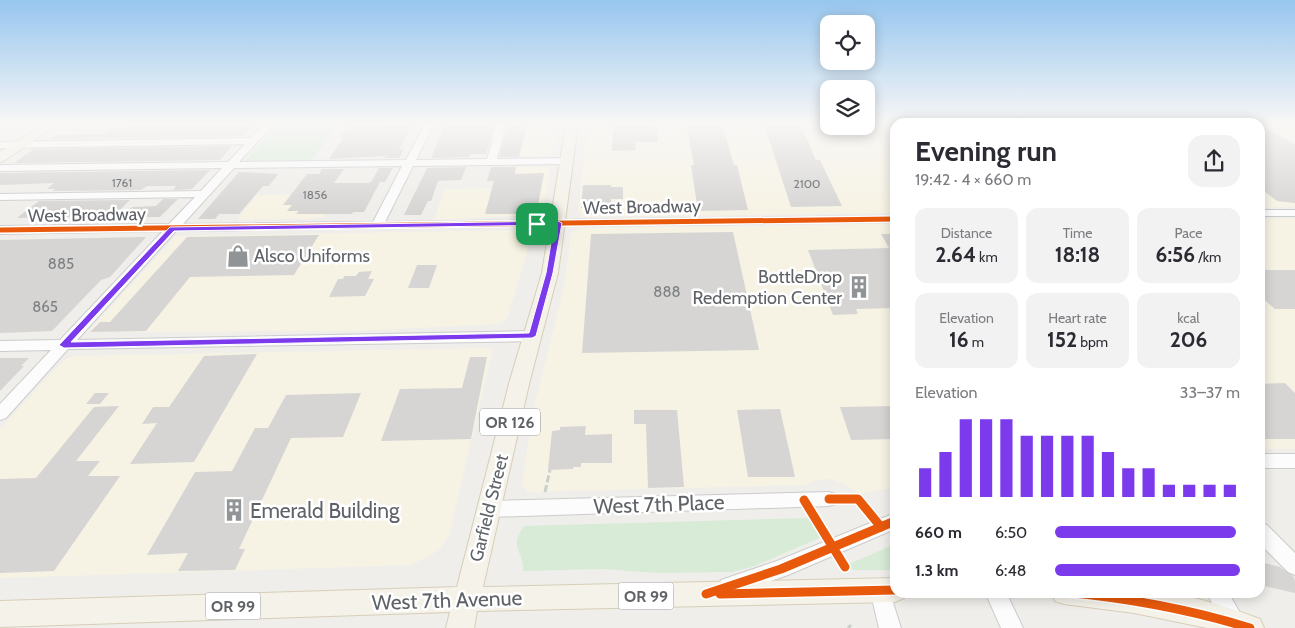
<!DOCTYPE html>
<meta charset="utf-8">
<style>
:root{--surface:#fff;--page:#f2f2f3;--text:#2b2b33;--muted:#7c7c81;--accent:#7c3aed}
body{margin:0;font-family:Cabin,sans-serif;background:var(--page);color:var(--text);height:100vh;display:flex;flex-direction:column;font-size:19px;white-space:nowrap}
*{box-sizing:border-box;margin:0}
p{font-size:16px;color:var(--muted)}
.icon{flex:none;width:28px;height:28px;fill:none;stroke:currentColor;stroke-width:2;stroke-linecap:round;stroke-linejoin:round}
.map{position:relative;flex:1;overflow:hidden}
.side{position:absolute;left:890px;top:118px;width:375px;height:480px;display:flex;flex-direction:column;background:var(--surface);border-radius:15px;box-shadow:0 2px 12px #0003}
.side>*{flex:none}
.fabs{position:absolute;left:820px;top:15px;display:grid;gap:10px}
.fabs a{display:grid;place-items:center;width:55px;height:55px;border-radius:10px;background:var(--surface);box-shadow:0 2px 12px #0003;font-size:25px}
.pin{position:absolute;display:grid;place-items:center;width:42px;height:42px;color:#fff;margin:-21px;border-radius:10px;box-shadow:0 2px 8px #0006}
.round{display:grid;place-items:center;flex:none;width:52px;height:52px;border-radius:15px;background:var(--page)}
.overview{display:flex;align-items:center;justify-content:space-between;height:85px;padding:0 25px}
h1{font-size:28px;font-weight:700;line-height:38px}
.figures{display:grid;grid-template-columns:repeat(3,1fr);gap:8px;height:85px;padding:5px 25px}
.figures div{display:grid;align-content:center;border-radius:12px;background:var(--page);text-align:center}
.figures b{font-size:21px;font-weight:700}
.figures small{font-size:14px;font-weight:400}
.figures p{font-size:14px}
.chart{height:140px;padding:10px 25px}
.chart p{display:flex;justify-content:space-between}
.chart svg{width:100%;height:90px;margin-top:5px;stroke:var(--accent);stroke-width:6}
ul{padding:0 25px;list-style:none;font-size:16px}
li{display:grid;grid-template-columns:80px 60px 1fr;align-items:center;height:38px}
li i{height:12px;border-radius:6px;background:var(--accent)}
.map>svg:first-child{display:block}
.commercial{fill:#f7f3e4}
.green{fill:#d8ebd6}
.building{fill:#d6d5d3}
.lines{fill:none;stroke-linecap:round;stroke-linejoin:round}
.minor-casing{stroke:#cbcccc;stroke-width:2}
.major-casing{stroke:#d7ceb8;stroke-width:2}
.path{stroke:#cacfcc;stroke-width:3;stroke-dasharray:7 3;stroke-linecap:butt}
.minor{fill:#fdfcfc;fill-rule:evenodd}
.major{fill:#f4f2e9;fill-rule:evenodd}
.cycleway-far1-casing{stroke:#fff;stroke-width:8}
.cycleway-casing{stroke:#fff;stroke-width:12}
.cycleway-far1{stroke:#e8590c;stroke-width:5}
.cycleway{stroke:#e8590c;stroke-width:9}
.route{fill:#7c3aed;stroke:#fff;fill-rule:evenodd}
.labels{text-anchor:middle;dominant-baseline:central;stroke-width:5;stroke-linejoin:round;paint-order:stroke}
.far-number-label{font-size:12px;fill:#7e8184}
.number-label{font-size:15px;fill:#7e8184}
.shield{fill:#fff;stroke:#8f9295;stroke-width:1}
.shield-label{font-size:16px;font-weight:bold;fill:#5f6368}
.street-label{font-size:18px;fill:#5f6368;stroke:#fff}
.poi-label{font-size:18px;fill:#5f6368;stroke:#fff;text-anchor:start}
.near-street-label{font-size:21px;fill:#5f6368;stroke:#fff}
.near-poi-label{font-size:21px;fill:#5f6368;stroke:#fff;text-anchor:start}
</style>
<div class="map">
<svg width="1295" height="628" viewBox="0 0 1295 628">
<rect width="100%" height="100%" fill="#efeeea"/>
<g class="commercial">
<path d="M500 124H558L552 156 489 158Z"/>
<path d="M588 124H829V126H866V124H895V213L581 217V213L578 212Z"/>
<path d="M1260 124H1292L1295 125V207L1260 208Z"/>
<path d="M508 167H550L542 213 537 215 434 220 445 189 503 188Z"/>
<path d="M340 194 323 218 237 220 256 195Z"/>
<path d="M1295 218V449H1260V219Z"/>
<path d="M895 224V487L858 494 847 486 832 479 815 480 807 485H800L528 492 522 484 533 412 564 287 571 234 580 228Z"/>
<path d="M528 230 532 234 523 266 507 318 501 324 353 331 88 332 176 236Z"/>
<path d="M493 348 449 535 438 551 411 565 0 578V429L64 360 75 356Z"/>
</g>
<g class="green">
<path d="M278 124H339L312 160 245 161Z"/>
<path d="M808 518 822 537 752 567 732 572 657 573 603 569 523 571C524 550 508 549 524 526Z"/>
<path d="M895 544V570H853L849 564Z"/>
</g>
<g class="building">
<path d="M413 124 399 149H404L399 158H384L386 156 329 159 344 137H340L349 126Z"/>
<path d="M445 124H495L486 154H470L469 157 431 158Z"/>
<path d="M508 124H527L519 157H499Z"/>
<path d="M613 124H648V127H657L658 142H635L636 150 612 151Z"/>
<path d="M686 124H722L734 165H737L748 210 698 211 691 165H694Z"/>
<path d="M764 124H800L816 160H820L842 206 791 207Z"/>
<path d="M1260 124 1295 144V203L1277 201 1260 188Z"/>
<path d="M253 125 242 136 49 139 58 135 103 134 110 129 130 127Z"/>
<path d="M232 146 220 160 14 163 34 149Z"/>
<path d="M466 167 461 180 438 181 431 201H428L421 215H404L427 168Z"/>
<path d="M491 167H516L515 174 544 173 537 211H518L517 214H485L494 181H487Z"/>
<path d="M379 168H393L385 182H380L364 212H353L352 214H296L299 211H287L292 205H283L307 174H319L322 169H344L334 183H368L371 182Z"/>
<path d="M210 170 192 189 173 190 176 186H147L141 190 52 191 55 189H47L54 183 0 185V173Z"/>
<path d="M239 172 278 174 269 186H263L239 214H219L215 219H198Z"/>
<path d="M583 185H611V187H623V199H611V207H601L600 214H586L587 208H581Z"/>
<path d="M163 199H178L160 217H121L132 207 156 206Z"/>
<path d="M130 200 114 216 17 218 39 201Z"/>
<path d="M733 232 759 350 582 353 591 234Z"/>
<path d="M881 234H895V308L856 309 858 314 833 315 808 250 889 248Z"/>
<path d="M319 235 294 275 190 277 146 331 90 332 100 322H110L187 237Z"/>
<path d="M146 237 110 277 101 280 52 331 0 333V240Z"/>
<path d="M417 265H437L429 288H408Z"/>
<path d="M1260 270H1295V309H1275L1260 296Z"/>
<path d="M372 271 368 279H374L365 296 329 297 338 279H343L344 276H356L359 272Z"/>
<path d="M257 354 194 462 130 464 157 423 142 424 153 407H169L204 356Z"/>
<path d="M470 357H487L471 439 381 441 400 389 462 388Z"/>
<path d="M0 358H29L21 366H24L0 391Z"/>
<path d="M1285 383 1295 393V439H1260V384Z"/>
<path d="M95 393H109L100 404H86Z"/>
<path d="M361 393 343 437 291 438 239 549H245L235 570 178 571 188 553 147 555 195 472 232 471 255 428H268L286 395Z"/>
<path d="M119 406 76 461H100L88 476H120L54 571 0 573V479L36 478 94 407Z"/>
<path d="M895 406V439L851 440 840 407Z"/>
<path d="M780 409 795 477H748L737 410Z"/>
<path d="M634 410H677L684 487 648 488 646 424H634Z"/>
<path d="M586 426 585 435 612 434V463H581V467H573V469L548 470 552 431 560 430V427Z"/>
<path d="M1260 562 1280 567 1293 576 1295 581V593L1260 585Z"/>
</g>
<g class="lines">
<defs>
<g id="minor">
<path d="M264 124H274L239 162 406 160 425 124H434L416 160 487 159 497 124H506L497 159 567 158 572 161 567 164 413 166 385 222 895 216V222L176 231 77 340 532 331 537 333 539 336 537 339 532 341 68 349 6 418 0 420V404L51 350 0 351V341L60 340 163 231 0 234V226L169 224 195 197 0 200V194L201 191 222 168 0 171V165L228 162 245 144 0 148V142L251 138ZM402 166 373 222 183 224 234 168Z"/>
<rect x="1260" y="210" width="35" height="6"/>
<rect x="1260" y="454" width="35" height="14"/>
<path d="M829 492 835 494 838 499 835 504 829 506 489 517 482 514 480 509 482 504 489 501Z"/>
<path d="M895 513V529L788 575 728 596 721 594 718 587 721 580 777 561Z"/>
<path d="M1260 523 1267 525 1295 553V575L1288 572 1260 544Z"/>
<path d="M880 581 887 583 901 628H879L870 590 873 583Z"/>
<path d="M985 592H1006L1023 628H1001Z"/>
<path d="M1206 592H1228L1246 623 1243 628H1226Z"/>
</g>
<g id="major">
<path d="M45 124H58L4 161 0 162V152Z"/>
<path d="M566 124H578L558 273 530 380 483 587 895 578V592H907L904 598 895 602 477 611 474 628H446L450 612 0 627V601L457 587 510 380 542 273Z"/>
<path d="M1051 592C1087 592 1123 590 1159 592 1188 594 1232 608 1260 619L1264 628H1207L1134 613 1064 604 1055 601Z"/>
</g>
</defs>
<use href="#minor" class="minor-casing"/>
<use href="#major" class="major-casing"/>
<g class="path">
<path d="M545 492 550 470"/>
<path d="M848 628 851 625"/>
</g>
<use href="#minor" class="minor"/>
<use href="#major" class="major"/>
<defs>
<path id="cycleway-far1" d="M0 230 895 219"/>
<g id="cycleway">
<path d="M829 499H858L881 527"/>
<path d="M804 500 845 567"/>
<path d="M1064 592C1127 598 1189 609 1250 628"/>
<path d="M706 594 781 569 895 521"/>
<path d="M720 594 895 590"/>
</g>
</defs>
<use href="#cycleway-far1" class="cycleway-far1-casing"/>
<use href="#cycleway" class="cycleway-casing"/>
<use href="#cycleway-far1" class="cycleway-far1"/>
<use href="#cycleway" class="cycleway"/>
</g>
<linearGradient id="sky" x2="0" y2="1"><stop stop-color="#97c6ef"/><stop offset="0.58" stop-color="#f8f7f6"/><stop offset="1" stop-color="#f8f7f6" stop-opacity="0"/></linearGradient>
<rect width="1295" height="212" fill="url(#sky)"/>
<path class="route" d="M558 221 562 223 553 273 536 336 532 338 64 348 59 345 170 227ZM554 225 546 273 529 333 71 342 174 231Z"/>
<defs>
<symbol id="shop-bare" viewBox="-9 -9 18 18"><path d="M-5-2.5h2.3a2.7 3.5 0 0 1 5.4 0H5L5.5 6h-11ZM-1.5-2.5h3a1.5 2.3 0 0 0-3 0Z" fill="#919496" stroke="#fff" stroke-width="2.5" paint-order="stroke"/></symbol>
<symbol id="building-bare" viewBox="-9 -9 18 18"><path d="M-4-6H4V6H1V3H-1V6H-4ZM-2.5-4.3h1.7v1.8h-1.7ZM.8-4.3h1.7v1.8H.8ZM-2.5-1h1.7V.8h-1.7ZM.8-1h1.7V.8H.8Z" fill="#919496" stroke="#fff" stroke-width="2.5" paint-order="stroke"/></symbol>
</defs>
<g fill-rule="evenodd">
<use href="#shop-bare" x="222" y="240" width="32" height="32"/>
<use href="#building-bare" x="843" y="271" width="32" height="32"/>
<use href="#building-bare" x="218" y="494" width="32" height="32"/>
</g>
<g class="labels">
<g class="far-number-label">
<text x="122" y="182">1761</text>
<text x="807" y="183">2100</text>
<text x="315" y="194">1856</text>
</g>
<g class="number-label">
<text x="61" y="264">885</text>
<text x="667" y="292">888</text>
<text x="45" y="307">865</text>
</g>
<g class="shield">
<rect x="480" y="408.5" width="60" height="27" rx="4"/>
<rect x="618.5" y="582.5" width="55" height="27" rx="4"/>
<rect x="205.5" y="592.5" width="55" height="27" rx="4"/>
</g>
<g class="shield-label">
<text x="510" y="422">OR 126</text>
<text x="646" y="596">OR 99</text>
<text x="233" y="606">OR 99</text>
</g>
<g class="street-label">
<text transform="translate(642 207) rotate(-1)">West Broadway</text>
<text transform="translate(87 215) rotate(-1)">West Broadway</text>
<text transform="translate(489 508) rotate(-76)">Garfield Street</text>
</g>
<g class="poi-label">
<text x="254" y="256">Alsco Uniforms</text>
<text x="842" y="277" text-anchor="end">BottleDrop<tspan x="842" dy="21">Redemption Center</tspan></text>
</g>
<g class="near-street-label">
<text transform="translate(659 504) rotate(-2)">West 7th Place</text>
<text transform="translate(447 600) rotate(-2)">West 7th Avenue</text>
</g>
<g class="near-poi-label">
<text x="250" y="510">Emerald Building</text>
</g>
</g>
</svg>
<div class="fabs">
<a><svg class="icon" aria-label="locate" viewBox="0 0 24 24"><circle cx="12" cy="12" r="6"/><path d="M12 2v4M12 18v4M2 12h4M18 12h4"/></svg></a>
<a><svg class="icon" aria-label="layers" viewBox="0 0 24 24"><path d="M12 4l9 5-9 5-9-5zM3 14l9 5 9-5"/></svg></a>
</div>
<div class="pin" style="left:537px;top:224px;background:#1e9e55"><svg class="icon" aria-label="arrive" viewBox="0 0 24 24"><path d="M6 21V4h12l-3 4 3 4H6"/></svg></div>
<section class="side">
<div class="overview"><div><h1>Evening run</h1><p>19:42 · 4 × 660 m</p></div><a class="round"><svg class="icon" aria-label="share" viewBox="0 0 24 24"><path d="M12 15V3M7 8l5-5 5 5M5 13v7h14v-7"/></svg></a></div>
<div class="figures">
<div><p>Distance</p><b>2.64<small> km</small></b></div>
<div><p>Time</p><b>18:18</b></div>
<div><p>Pace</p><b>6:56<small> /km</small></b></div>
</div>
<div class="figures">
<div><p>Elevation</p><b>16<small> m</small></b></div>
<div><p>Heart rate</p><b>152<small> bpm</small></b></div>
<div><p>kcal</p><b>206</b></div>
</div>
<div class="chart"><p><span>Elevation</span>33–37 m</p>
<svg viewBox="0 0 160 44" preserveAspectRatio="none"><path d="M5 44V30M15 44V22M25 44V6M35 44V6M45 44V6M55 44V14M65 44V14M75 44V14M85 44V14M95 44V22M105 44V30M115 44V30M125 44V38M135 44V38M145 44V38M155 44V38"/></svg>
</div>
<ul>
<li><b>660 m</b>6:50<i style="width:98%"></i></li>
<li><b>1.3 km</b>6:48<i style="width:100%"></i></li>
</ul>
</section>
</div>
